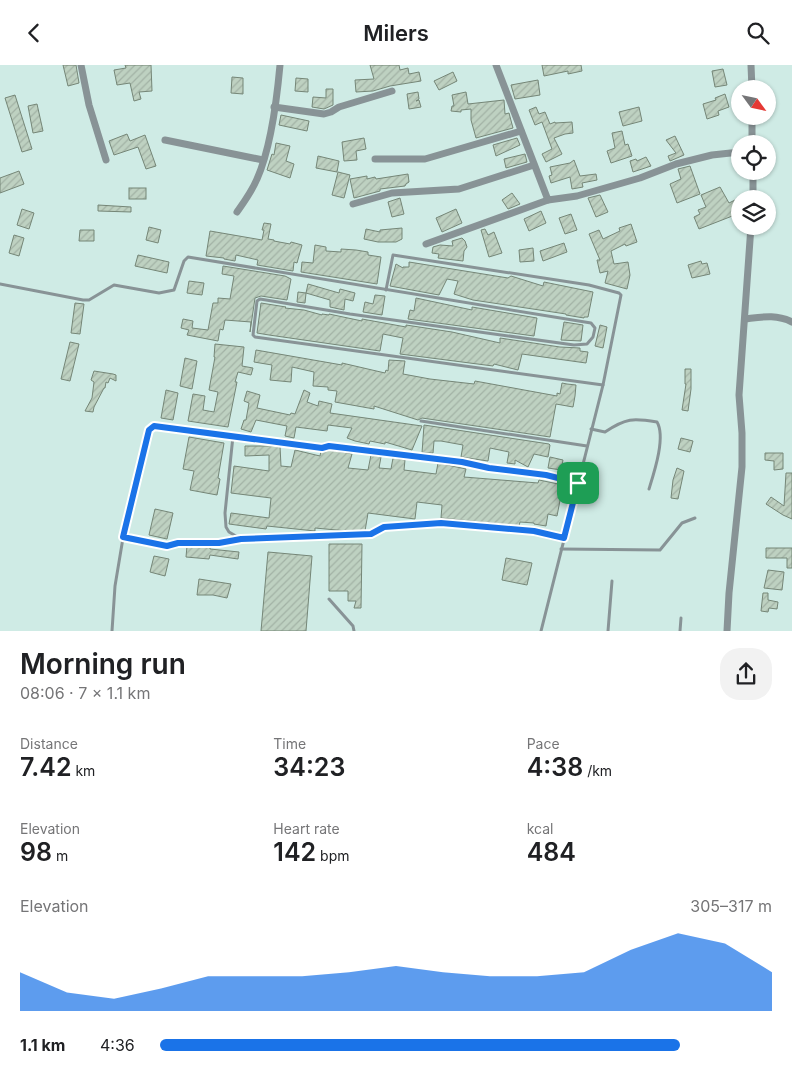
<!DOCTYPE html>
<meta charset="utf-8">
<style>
:root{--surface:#fff;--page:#f2f2f2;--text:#202124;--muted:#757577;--accent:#1a73e8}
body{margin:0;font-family:Inter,sans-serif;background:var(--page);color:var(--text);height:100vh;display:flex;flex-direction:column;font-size:19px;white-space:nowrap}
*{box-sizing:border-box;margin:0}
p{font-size:16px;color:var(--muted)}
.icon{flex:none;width:28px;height:28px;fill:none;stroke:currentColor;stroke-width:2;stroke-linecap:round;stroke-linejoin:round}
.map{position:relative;height:566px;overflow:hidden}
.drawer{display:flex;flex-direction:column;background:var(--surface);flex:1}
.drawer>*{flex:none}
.needle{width:32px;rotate:123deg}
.fabs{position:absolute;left:731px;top:15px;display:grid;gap:10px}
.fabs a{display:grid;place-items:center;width:45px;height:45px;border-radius:50%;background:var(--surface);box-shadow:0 1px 4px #0004;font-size:25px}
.pin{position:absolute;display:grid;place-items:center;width:42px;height:42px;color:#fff;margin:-21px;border-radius:10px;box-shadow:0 2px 8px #0006}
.round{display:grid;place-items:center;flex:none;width:52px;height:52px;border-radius:20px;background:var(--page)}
.overview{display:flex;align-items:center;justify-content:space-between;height:85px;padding:0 20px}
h1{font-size:28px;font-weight:600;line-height:38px}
.stats{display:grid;grid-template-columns:repeat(3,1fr);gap:8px;height:85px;padding:5px 20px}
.stats div{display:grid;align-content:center}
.stats b{font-size:25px;font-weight:600}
.stats small{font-size:14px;font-weight:400}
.stats p{font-size:14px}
.chart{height:140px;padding:10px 20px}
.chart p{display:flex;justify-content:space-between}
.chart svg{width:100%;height:90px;margin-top:5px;fill:var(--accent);opacity:.7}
ul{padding:0 20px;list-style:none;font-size:16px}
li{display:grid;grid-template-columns:80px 60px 1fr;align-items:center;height:38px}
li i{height:12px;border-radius:6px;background:var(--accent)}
header{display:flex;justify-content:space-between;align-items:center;height:65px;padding:0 20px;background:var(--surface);font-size:22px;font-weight:600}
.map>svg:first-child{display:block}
.building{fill:url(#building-hatch);stroke:#758677}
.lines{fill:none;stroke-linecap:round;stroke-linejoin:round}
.lane{stroke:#889396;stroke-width:3}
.street{stroke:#889396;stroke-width:7}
.route-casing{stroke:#fff;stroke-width:10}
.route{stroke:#1a73e8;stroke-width:6}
</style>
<header><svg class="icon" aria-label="back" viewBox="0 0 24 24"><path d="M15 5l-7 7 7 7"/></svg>Milers<svg class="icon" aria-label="search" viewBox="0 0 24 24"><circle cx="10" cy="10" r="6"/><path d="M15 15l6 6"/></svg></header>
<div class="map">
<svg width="792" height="566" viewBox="0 0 792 566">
<defs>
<pattern id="building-hatch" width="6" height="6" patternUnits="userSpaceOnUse" patternTransform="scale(1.25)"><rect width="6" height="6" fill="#bed1c1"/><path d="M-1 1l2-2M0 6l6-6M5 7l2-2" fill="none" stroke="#a2b2a5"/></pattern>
</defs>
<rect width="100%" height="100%" fill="#cfebe5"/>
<g class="building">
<path d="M63 0H76L79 18 68 21Z"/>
<path d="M125 0H151L152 26 139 27 141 34 134 36 130 18 117 20 114 5 126 3Z"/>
<path d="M370 0H399L400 5 408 3 409 9 419 7 421 16 390 21 373 26 356 27 355 15 374 14Z"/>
<path d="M542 0H581L582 6 568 9V6L544 11Z"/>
<path d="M723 4 727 20 715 22 712 6Z"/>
<path d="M453 7 457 16 439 25 434 16Z"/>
<path d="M232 12 243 13V29L231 28Z"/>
<path d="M296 13 308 14V27L295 26Z"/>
<path d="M538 15 540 30 515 34 511 20Z"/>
<path d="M326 24H333V40L324 44 312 42 313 32 326 33Z"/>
<path d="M418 27 419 34 416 36 419 35 421 42 409 44 407 29Z"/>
<path d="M466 27 468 39 504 35 505 49 509 48 513 63 476 73 471 55V44L461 45V47L451 46 452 41H454L452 30Z"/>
<path d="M725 29 729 42 718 46 719 50 707 54 703 39 716 35 715 33Z"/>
<path d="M15 30 32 84 22 87 5 33Z"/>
<path d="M37 39 43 66 33 68 28 41Z"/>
<path d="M536 42 539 49 545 47 550 59 555 57V58L572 57 573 68 565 69 554 73 562 89 546 97 542 89 552 84 542 57 535 60 529 45Z"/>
<path d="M639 42 642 56 623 61 619 47Z"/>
<path d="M281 50 309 56 307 66 279 60Z"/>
<path d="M622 66 625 80 628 79 632 91 611 98 607 86 615 83 612 68Z"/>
<path d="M127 69 130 76 145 70 156 101 146 104 138 82 114 90 109 76Z"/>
<path d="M675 71 684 90 670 96 668 91 676 88 666 75Z"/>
<path d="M364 73 366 84 356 86 357 95 344 96 342 77Z"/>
<path d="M517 73 520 80 496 91 493 80Z"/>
<path d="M276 78 290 81 286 96 294 99 290 113 267 105 272 89 274 90Z"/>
<path d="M525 89 527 97 506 103 504 94Z"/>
<path d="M318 91 339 96 337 107 316 103Z"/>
<path d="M646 92 651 101 633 107 630 96 636 94 637 96Z"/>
<path d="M574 95 580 111 596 109 597 115 582 118 583 122 572 124 570 112 551 118 549 111 552 110 550 102 570 98Z"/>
<path d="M690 101 700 129 677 138 670 119 681 114 678 104Z"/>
<path d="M19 106 24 119 0 128V113Z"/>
<path d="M338 107 350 110 344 133 332 130Z"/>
<path d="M408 109 409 117 406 119 405 121 380 124V126L354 133 350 114 367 111V114L375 112 376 114Z"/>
<path d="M720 122 729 138 735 135 740 148 699 164 694 152 700 149 698 145 706 142 701 130Z"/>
<rect x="129" y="123" width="17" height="11"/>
<path d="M512 128 520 139 508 144 502 135Z"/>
<path d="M600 130 608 147 596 152 588 133Z"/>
<path d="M400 133 404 149 392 152 388 137Z"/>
<path d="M98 140 131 142V147L98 146Z"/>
<path d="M22 144 34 148 29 164 17 160Z"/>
<path d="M456 144 462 158 442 167 436 153Z"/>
<path d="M541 146 546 158 529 166 524 154Z"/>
<path d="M571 149 577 165 565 169 559 153Z"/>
<path d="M264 158 271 159 268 174 274 175V176L290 179 291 177 302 180 297 198 294 197 293 206 257 200 258 195 236 190 235 196 224 194V193L206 191 210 166 262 175 264 165H262Z"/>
<path d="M631 159 637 177 626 181 625 179 611 186 614 199 628 197 630 210 627 224 605 218 608 206 600 208 597 195H600L589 169 599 165 603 174 620 166 619 163Z"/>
<path d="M149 162 161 165 158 178 146 175Z"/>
<path d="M402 163V174L396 177H378L364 174 366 164 380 167V165Z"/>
<path d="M485 164 488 170 494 167 502 188 489 192 481 165Z"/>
<path d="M80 165H94V176H79Z"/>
<path d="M14 170 24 173 19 191 9 188Z"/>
<path d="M462 173 465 176 467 182 464 186 463 196 438 193 439 189 432 188 433 182 440 180 453 181 452 176Z"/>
<path d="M564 178 567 187 543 196 540 186Z"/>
<path d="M315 180 326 182V186L341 187V184L356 185 368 187V190L381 192 377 219 301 207 302 197 313 198Z"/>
<path d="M533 183 534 196 520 197 519 185Z"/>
<path d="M138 190 169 197 167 208 135 201Z"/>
<path d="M701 196 702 199 707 198 710 209 692 213 688 200Z"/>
<path d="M409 197 508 213 511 211 543 221 544 217 593 227 588 252H584V253L566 250V249L473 235 454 229 458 216 447 214 439 230 390 221 396 199 403 203V202H409Z"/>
<path d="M223 201 285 211 291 214 287 235 261 231 255 233 250 267 251 257 225 255 223 265 220 264 218 276 187 270 189 265 181 263 183 254 193 256 192 263 208 265 213 238H218V233L230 234 234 211 222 209Z"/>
<path d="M189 216 204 218 202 230 187 228Z"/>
<path d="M308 219 339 228 340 224 355 228 353 236 345 234 344 245 330 242V235L306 228 305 238 297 237 298 227 306 228Z"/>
<path d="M375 230 385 231 382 250 363 247 365 237 373 239Z"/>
<path d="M416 233 472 245V242L537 253 534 271 408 254 410 245 414 246Z"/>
<path d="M75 238 84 239 80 269 71 268Z"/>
<path d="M261 238 286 242 285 243 304 245 322 250V249L329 250V249L362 256V254L406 262V260L452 267 500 278V273L560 282 580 283V286L588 287 586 298 522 289 518 305 494 299 493 301 400 289 403 273 383 269 380 286 269 270 257 268Z"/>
<path d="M564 257 583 260 581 276 561 275Z"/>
<path d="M600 260 607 262 603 283 595 281Z"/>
<path d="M70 277 79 279 70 316 61 314Z"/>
<path d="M215 279 244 282 242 301 253 303 251 310 238 307 235 317H237L228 362 188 356 193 329 205 331 203 345 214 347 218 327 209 325 215 292H214Z"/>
<path d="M256 285 342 300V298L385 308 386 305 388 306 389 295 405 296 403 309 430 314 474 319 475 316 557 331V328L560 329 562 318 567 319 576 320 575 331 573 342 556 339 550 372 422 353 418 355 374 341V344L335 337 337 326 328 325V322L313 321 314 307 292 302 291 317 270 315 272 300 254 297Z"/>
<path d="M185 293 197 296 192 324 180 321Z"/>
<path d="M685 304H691V324L688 346 682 345 686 319H685Z"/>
<path d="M94 306 113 309 116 310V316L110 313 108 318 106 317 105 323H104L94 342 93 347 85 346 92 333 94 317 91 315Z"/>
<path d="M166 325 178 328 173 355 161 353Z"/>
<path d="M304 325 310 328 307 337 318 341 319 336 332 339 330 348 422 361 412 385 385 377V379L370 376 369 379 355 376 347 373 352 363 328 360 327 366 296 362 294 373 285 371 287 361 256 355 251 367 241 364 244 355H246L249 338 244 336 247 326 260 330 257 343 290 350 291 348 295 349Z"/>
<path d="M424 360 549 379 550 380 548 392 534 389 528 402 515 395V399L507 398 509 387 490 383 488 396 461 392 463 380 441 376H434L433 388H422Z"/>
<path d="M189 372 224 378 218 413 220 414 217 430 190 425 194 406 183 404Z"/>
<path d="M681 373 693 376 690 387 678 384Z"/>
<path d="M245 381H280L281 401 291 402 295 385 320 391 321 386 332 385 352 389 348 403 368 405 371 390 381 392 379 403 391 404 393 393 405 395 404 405 436 409 438 398 466 404 464 412 538 418 539 415 563 420 557 451 548 449 546 461 534 459V458L520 457 519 461 441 453 442 440 417 437 415 454 368 448 365 466H347L315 463V466L267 461 266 464 229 459 231 448 269 453 271 433 231 428 234 401 269 406V390L245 391Z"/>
<path d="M765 388H783V404L774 405V396L765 395Z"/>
<path d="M550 392 563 395 561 405 548 403Z"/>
<path d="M677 403 684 406 678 434 671 433 673 415Z"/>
<path d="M786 408H792V454L783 450 766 439 771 432 784 441Z"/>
<path d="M155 444 173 448 167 474 149 470Z"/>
<path d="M329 479H362L361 543H354L356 536H348V526H329Z"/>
<path d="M187 481H210V484L239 487 238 494 210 490 209 494 186 492Z"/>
<path d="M766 483H792V503H787V493H766Z"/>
<path d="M268 487 312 491 306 566H261Z"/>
<path d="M154 491 169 494 165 511 150 507Z"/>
<path d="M506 493 532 498 527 520 502 515Z"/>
<path d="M768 505 784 507 782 525 764 523Z"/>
<path d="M199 514 231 519 227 533 213 530H197Z"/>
<path d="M763 528H768V535L778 537 777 544 769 543 768 547 761 546Z"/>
</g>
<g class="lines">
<g class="lane">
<path d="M0 219 83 235H89L114 220 159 228 174 225 184 196 188 192 591 258 595 263 593 272 587 279 574 280 350 249 260 234 257 236 253 270 255 272 603 320"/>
<path d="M386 225 393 190 589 220 619 228 621 230 603 320 541 566"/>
<path d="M421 356 587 381"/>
<path d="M591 364 605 367C626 353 633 353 657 357 666 372 654 408 649 424"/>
<path d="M233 371 225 448 226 462 229 467 241 474 371 469 384 462 441 458 534 466 564 473"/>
<path d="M123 473 167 481 178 478H219L241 474"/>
<path d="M561 484 660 485 682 458 695 453"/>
<path d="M329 534 353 561 354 566"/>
<path d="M112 566 115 521 123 473 149 365 151 362 321 383 329 381 462 397 489 403 546 410 578 418"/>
<path d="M608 566 612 516"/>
<path d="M680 566 681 553"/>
</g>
<g class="street">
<path d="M81 0 89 40 106 95"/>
<path d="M496 0 548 135 577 131 640 113 676 99 712 90 740 87"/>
<path d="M751 0 752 24"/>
<path d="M274 42 324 49 331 47 339 42 392 26"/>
<path d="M752 51V79"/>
<path d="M165 75 263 95"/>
<path d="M375 94H425L521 66"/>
<path d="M753 106V134"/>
<path d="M353 139 392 128 459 124 534 100"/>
<path d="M237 147C244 137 252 126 257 114 270 85 277 33 280 0"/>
<path d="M426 179 548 135"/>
<path d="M745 254C762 252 776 249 792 257"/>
<path d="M727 566 729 528 742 402V368L739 330 751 161"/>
</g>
</g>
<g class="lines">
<defs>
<path id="route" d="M154 361 322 383 329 381 462 397 489 403 546 410 578 418 564 473 534 466 441 458 384 462 371 469 241 474 219 478H178L167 481 123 472 149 365Z"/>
</defs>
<use href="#route" class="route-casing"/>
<use href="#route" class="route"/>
</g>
</svg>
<div class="fabs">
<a><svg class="needle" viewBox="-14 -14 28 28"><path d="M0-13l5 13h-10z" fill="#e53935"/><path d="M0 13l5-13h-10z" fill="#757577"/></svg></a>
<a><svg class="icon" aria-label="locate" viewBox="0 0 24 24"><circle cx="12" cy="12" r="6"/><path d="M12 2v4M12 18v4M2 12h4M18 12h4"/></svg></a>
<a><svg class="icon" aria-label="layers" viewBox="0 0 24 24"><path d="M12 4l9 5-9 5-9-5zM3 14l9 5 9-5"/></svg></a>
</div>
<div class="pin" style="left:578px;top:418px;background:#1e9e55"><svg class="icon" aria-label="arrive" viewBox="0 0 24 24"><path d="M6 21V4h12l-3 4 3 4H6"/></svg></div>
</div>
<section class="drawer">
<div class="overview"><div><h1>Morning run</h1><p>08:06 · 7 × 1.1 km</p></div><a class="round"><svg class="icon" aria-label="share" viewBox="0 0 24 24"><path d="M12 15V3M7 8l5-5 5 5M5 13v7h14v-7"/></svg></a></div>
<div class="stats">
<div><p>Distance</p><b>7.42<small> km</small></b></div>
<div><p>Time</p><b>34:23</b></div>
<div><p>Pace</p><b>4:38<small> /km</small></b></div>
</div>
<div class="stats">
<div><p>Elevation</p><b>98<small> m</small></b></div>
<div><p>Heart rate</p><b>142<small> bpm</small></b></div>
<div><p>kcal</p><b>484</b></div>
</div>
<div class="chart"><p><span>Elevation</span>305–317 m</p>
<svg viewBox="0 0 160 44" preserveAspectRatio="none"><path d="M0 44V25L10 35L20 38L30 33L40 27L50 27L60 27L70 25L80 22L90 25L100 27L110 27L120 25L130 14L140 6L150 11L160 25V44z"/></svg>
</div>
<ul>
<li><b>1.1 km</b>4:36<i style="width:85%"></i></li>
</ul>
</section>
